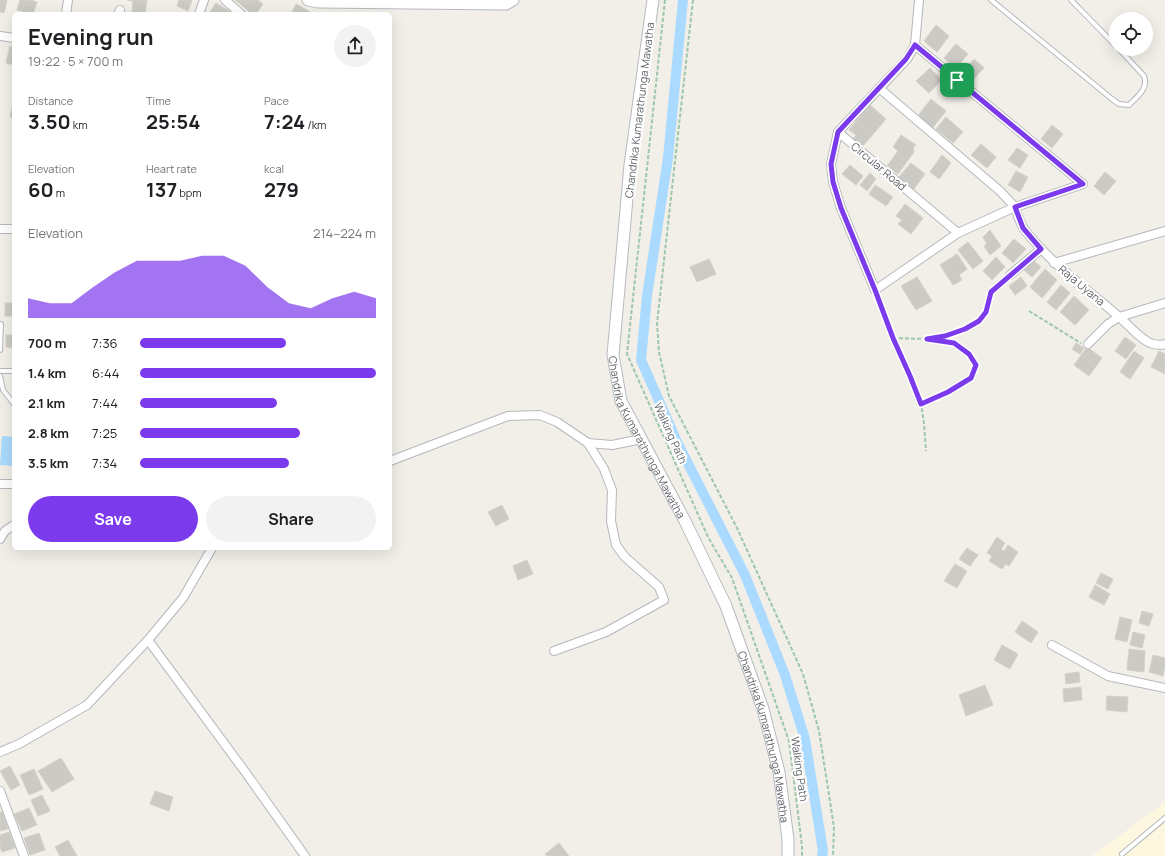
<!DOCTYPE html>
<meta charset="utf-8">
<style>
:root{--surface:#fff;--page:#f2f2f2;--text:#202124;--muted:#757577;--accent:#7c3aed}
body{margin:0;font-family:Manrope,sans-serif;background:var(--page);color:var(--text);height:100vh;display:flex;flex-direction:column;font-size:15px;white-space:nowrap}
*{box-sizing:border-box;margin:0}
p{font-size:13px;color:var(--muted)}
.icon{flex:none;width:22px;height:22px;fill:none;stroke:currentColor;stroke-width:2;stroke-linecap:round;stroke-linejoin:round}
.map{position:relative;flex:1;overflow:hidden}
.drawer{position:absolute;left:12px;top:12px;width:380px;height:538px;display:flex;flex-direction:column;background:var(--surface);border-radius:6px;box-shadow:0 4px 16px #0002}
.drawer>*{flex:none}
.tools{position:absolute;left:1109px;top:12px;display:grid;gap:8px}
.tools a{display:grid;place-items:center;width:44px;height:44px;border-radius:50%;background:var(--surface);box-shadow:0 4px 16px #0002;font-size:20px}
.pin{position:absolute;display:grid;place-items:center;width:34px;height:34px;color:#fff;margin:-17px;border-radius:8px;box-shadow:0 2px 6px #0006}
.round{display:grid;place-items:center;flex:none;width:42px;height:42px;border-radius:21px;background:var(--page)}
.head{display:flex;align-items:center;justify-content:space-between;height:68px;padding:0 16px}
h1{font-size:22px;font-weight:700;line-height:30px}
.metrics{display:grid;grid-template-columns:repeat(3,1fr);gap:6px;height:68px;padding:4px 16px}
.metrics div{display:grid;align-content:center}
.metrics b{font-size:20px;font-weight:700}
.metrics small{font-size:11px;font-weight:400}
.metrics p{font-size:11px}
.chart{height:112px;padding:8px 16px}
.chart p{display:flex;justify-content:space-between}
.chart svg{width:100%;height:72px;margin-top:4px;fill:var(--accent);opacity:.7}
.action{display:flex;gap:8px;margin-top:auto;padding:8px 16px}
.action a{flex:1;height:46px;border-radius:24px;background:var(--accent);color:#fff;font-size:16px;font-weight:700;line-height:46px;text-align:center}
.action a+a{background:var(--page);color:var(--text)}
ul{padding:0 16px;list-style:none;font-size:13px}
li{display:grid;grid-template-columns:64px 48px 1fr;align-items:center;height:30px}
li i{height:10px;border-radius:5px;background:var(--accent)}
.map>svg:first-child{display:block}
.commercial{fill:#fef7e0}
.water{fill:#aadaff}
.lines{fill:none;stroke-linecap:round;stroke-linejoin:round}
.canal{stroke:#aadaff;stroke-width:10}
.building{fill:#cccac5;stroke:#d6d1c6}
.lane-casing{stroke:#b5b8bc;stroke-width:6}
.street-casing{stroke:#b5b8bc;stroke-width:10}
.secondary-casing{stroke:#b6babf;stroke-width:13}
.path{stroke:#9cc7a9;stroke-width:2;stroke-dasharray:4 2;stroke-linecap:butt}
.lane{stroke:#fff;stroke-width:4}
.street{stroke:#fff;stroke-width:8}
.secondary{stroke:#fff;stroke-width:11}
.route-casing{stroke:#fff;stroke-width:8}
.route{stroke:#7c3aed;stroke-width:5}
.labels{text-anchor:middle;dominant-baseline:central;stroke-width:4;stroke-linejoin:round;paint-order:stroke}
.street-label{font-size:11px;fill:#5f6368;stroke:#fff}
</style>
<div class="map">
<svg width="1165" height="856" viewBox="0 0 1165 856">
<rect width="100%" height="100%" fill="#f1efe8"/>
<path class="commercial" d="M1165 802V856H1092Z"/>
<path class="water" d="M2 436 14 437V466L0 465Z"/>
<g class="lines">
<path class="canal" d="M683 0 668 158 647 296 641 360 678 444 745 575 785 675 805 739 823 851 822 856"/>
</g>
<g class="building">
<path d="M0 0H7L4 13 0 12Z"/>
<path d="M20 0H30L37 2 33 14 17 10Z"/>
<path d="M127 0H147L145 14 132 12 133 1Z"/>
<path d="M179 0H192L188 11 177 6Z"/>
<path d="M235 0H258L263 4 256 14H252Z"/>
<path d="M216 3 232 13 231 14H209Z"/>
<path d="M296 4 309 11 307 14H291Z"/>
<path d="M936 25 949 36 937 52 924 41Z"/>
<path d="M956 44 968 54 956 68 944 58Z"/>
<path d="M10 46 14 47V65L6 63Z"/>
<path d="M974 59 984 68 970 83 960 75Z"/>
<path d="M930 68 942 80 929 93 916 81Z"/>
<path d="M931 99 946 111 932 129 917 117Z"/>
<path d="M13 104H14V117H10Z"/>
<path d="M870 105 886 119 862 147 853 139 856 135 849 130Z"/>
<path d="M946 117 963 132 953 143 936 129Z"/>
<path d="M1052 125 1063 134 1052 148 1041 139Z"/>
<path d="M901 135 916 145 913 148 914 152 898 174 887 166 898 151 893 147Z"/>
<path d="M981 144 996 157 987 168 971 155Z"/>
<path d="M1017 148 1028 155 1020 168 1008 160Z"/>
<path d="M942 155 951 163 939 179 930 172Z"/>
<path d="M911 163 925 174 913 190 898 178Z"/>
<path d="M850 165 863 176 856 185 842 174Z"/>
<path d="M1016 171 1028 177 1020 192 1008 185Z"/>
<path d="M1105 172 1116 181 1104 195 1094 186Z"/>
<path d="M870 173 876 179 867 191 860 185Z"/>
<path d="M875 185 893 197 886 206 869 194Z"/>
<path d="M905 204 923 218 911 234 898 224 902 220 896 216Z"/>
<path d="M990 230 1001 246 990 255 984 246 987 244 983 237Z"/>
<path d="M1014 239 1026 249 1013 263 1002 253Z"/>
<path d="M968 242 983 261 973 269 958 250Z"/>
<path d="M957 254 967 269 959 275 962 280 953 285 940 265Z"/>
<path d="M996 257 1005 267 992 280 983 271Z"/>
<path d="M709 259 716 274 697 282 690 267Z"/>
<path d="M1033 260 1041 267 1032 277 1024 270Z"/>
<path d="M1045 269 1057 280 1042 298 1030 287Z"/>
<path d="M917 277 932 301 916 310 901 286Z"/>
<path d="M1021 277 1027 286 1015 295 1009 286Z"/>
<path d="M1061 285 1070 293 1056 310 1047 302Z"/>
<path d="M1074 296 1089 310 1075 325 1060 312Z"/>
<rect x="5" y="303" width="9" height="13"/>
<path d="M6 335H14V348L6 347Z"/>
<path d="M1125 337 1136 345 1126 359 1115 351Z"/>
<path d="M1076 343 1084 348 1080 354 1072 349Z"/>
<path d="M1087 347 1102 358 1089 376 1074 365Z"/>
<path d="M1134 351 1144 358 1130 379 1120 372Z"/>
<path d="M1159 351 1165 354V374L1151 367Z"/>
<path d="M502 505 509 519 496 526 488 512Z"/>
<path d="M997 537 1005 543 1001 549 1004 551 1008 545 1018 552 1009 566 1006 564 1002 569 989 561 992 556 987 553Z"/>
<path d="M967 548 978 555 970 566 959 559Z"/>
<path d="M527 560 533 574 518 580 513 566Z"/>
<path d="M955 564 967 571 957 588 944 581Z"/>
<path d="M1101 573 1113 579 1108 589 1096 583Z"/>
<path d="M1095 585 1110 594 1104 605 1089 597Z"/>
<path d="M1142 611 1153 614 1149 626 1139 623Z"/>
<path d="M1120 617 1132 620 1127 642 1115 639Z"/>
<path d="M1022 621 1038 632 1031 643 1015 632Z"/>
<path d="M1133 632 1145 635 1142 648 1130 645Z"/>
<path d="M1002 645 1018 654 1010 669 994 660Z"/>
<path d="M1129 649 1145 651 1144 672 1127 670Z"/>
<path d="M1153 655 1165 658V666L1163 676 1149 672Z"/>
<path d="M1079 672 1080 682 1066 684 1065 674Z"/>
<path d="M985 685 993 705 966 716 959 695Z"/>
<path d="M1081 687 1082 700 1064 702 1063 689Z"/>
<path d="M1107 696 1128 697 1127 712 1106 710Z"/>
<path d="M61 758 74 779 52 792 38 771Z"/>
<path d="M10 766 20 785 11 790 0 771Z"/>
<path d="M34 769 43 789 29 795 20 775Z"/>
<path d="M155 791 173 797 169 811 150 804Z"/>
<path d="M42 795 50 811 38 816 31 800Z"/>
<path d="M29 808 37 825 22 831 14 814Z"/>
<path d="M0 812H2L8 829 0 831Z"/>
<path d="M9 832 15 848 2 852 0 847V835Z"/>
<path d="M39 833 45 850 30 855 24 838Z"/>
<path d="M68 840 77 856H60L55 847Z"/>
<path d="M559 843 569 856H547L545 854Z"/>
</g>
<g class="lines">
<defs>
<g id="lane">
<path d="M991 0 1112 99 1119 104 1129 105C1137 97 1149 88 1144 76L1119 49"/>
<path d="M1071 0 1116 46"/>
<path d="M0 350 1 324"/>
<path d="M0 371H14"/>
<path d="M0 376 3 390 14 404"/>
<path d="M1122 854 1165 818"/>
</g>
<g id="street">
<path d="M225 0 241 14"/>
<path d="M919 0 915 45 907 59 838 132 958 233 1015 207C1017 214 1020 222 1024 229 1050 263 1086 288 1118 316 1127 323 1141 341 1153 344 1157 345 1162 345 1165 344"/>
<path d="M66 14 68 0"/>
<path d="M118 14 120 10"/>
<path d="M199 14 204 0"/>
<path d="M0 36 14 38"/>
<path d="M879 88 1000 191 1015 207 1083 184 915 45"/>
<path d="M838 132 831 164 833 182 841 208 875 290 958 233"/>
<path d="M0 229H14"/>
<path d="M1054 263 1165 231"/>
<path d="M1010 275 1041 249"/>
<path d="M1088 344 1108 324 1119 317 1165 303"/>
<path d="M588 443 612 445 642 439"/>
<path d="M390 461 508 416 540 415 557 422 588 443 604 469 612 490 611 521 616 545 625 557 659 587 664 600 606 632 554 651"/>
<path d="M0 484H14"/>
<path d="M0 539 5 531 14 525"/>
<path d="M148 640 246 773 305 856"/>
<path d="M1052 645 1108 676 1165 688"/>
<path d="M0 752 19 744 87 705 148 640 183 598 212 548"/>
<path d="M0 791 24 856"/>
</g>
<g id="secondary">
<path d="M308 0 318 2 506 4 513 0"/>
<path id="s1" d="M653 0 630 165 613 355 621 401 685 521 726 606 763 709 779 772 788 839V856"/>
</g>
</defs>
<use href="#lane" class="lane-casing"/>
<use href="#street" class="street-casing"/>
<use href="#secondary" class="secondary-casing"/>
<g class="path">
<path d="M665 0 627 354 708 537 732 578 789 741 802 846V856"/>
<path d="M693 0 657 323 659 352 669 396 737 528 803 674 819 731 834 827 833 856"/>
<path d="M877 297 893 338 910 376 921 404 924 423 926 451"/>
<path d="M1029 311 1079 342 1081 343"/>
<path d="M893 338 927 339 955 343 969 354 976 365 971 378 948 392 921 404"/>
<path d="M929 339C947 335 979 329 986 311 989 305 988 298 991 292 994 288 1001 283 1005 280"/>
</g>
<use href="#lane" class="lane"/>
<use href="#street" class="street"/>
<use href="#secondary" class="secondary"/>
</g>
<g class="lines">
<defs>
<path id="route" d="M915 45 1083 184 1015 207 1023 228 1041 249 991 292 986 312 979 321 965 329 945 336 927 339 954 343 969 354 976 365 971 378 948 392 921 404 910 376 893 338 875 290 841 208 833 182 831 164 838 132 906 59Z"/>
</defs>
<use href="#route" class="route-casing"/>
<use href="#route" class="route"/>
</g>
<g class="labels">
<g class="street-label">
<text transform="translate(639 110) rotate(-83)">Chandrika Kumarathunga Mawatha</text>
<text transform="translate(879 166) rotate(40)">Circular Road</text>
<text transform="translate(1082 285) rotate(40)">Raja Uyana</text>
<text transform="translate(671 433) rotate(66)">Walking Path</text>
<text stroke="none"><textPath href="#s1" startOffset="447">Chandrika Kumarathunga Mawatha</textPath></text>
<text stroke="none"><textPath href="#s1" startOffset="771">Chandrika Kumarathunga Mawatha</textPath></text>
<text transform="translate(800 769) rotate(82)">Walking Path</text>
</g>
</g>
</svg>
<div class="tools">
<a><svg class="icon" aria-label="locate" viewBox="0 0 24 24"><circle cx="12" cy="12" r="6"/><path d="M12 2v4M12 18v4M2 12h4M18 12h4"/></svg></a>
</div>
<div class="pin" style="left:957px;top:80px;background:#1e9e55"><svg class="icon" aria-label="arrive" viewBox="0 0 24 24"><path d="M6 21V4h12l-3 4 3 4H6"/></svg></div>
<section class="drawer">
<div class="head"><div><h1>Evening run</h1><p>19:22 · 5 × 700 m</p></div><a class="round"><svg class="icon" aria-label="share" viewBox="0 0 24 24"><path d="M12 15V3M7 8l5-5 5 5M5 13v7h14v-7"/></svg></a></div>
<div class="metrics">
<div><p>Distance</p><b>3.50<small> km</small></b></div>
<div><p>Time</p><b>25:54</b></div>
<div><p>Pace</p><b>7:24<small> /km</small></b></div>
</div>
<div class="metrics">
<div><p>Elevation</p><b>60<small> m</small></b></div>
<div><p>Heart rate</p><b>137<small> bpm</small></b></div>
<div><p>kcal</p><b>279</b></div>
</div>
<div class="chart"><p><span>Elevation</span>214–224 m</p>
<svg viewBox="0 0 160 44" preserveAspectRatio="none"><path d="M0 44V32L10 35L20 35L30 25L40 16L50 9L60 9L70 9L80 6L90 6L100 12L110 25L120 35L130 38L140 32L150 28L160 32V44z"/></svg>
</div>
<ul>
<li><b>700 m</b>7:36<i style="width:62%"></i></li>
<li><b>1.4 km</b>6:44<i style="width:100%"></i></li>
<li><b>2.1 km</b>7:44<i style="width:58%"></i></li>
<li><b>2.8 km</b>7:25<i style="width:68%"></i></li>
<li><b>3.5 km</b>7:34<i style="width:63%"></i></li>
</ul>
<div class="action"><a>Save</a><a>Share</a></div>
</section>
</div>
